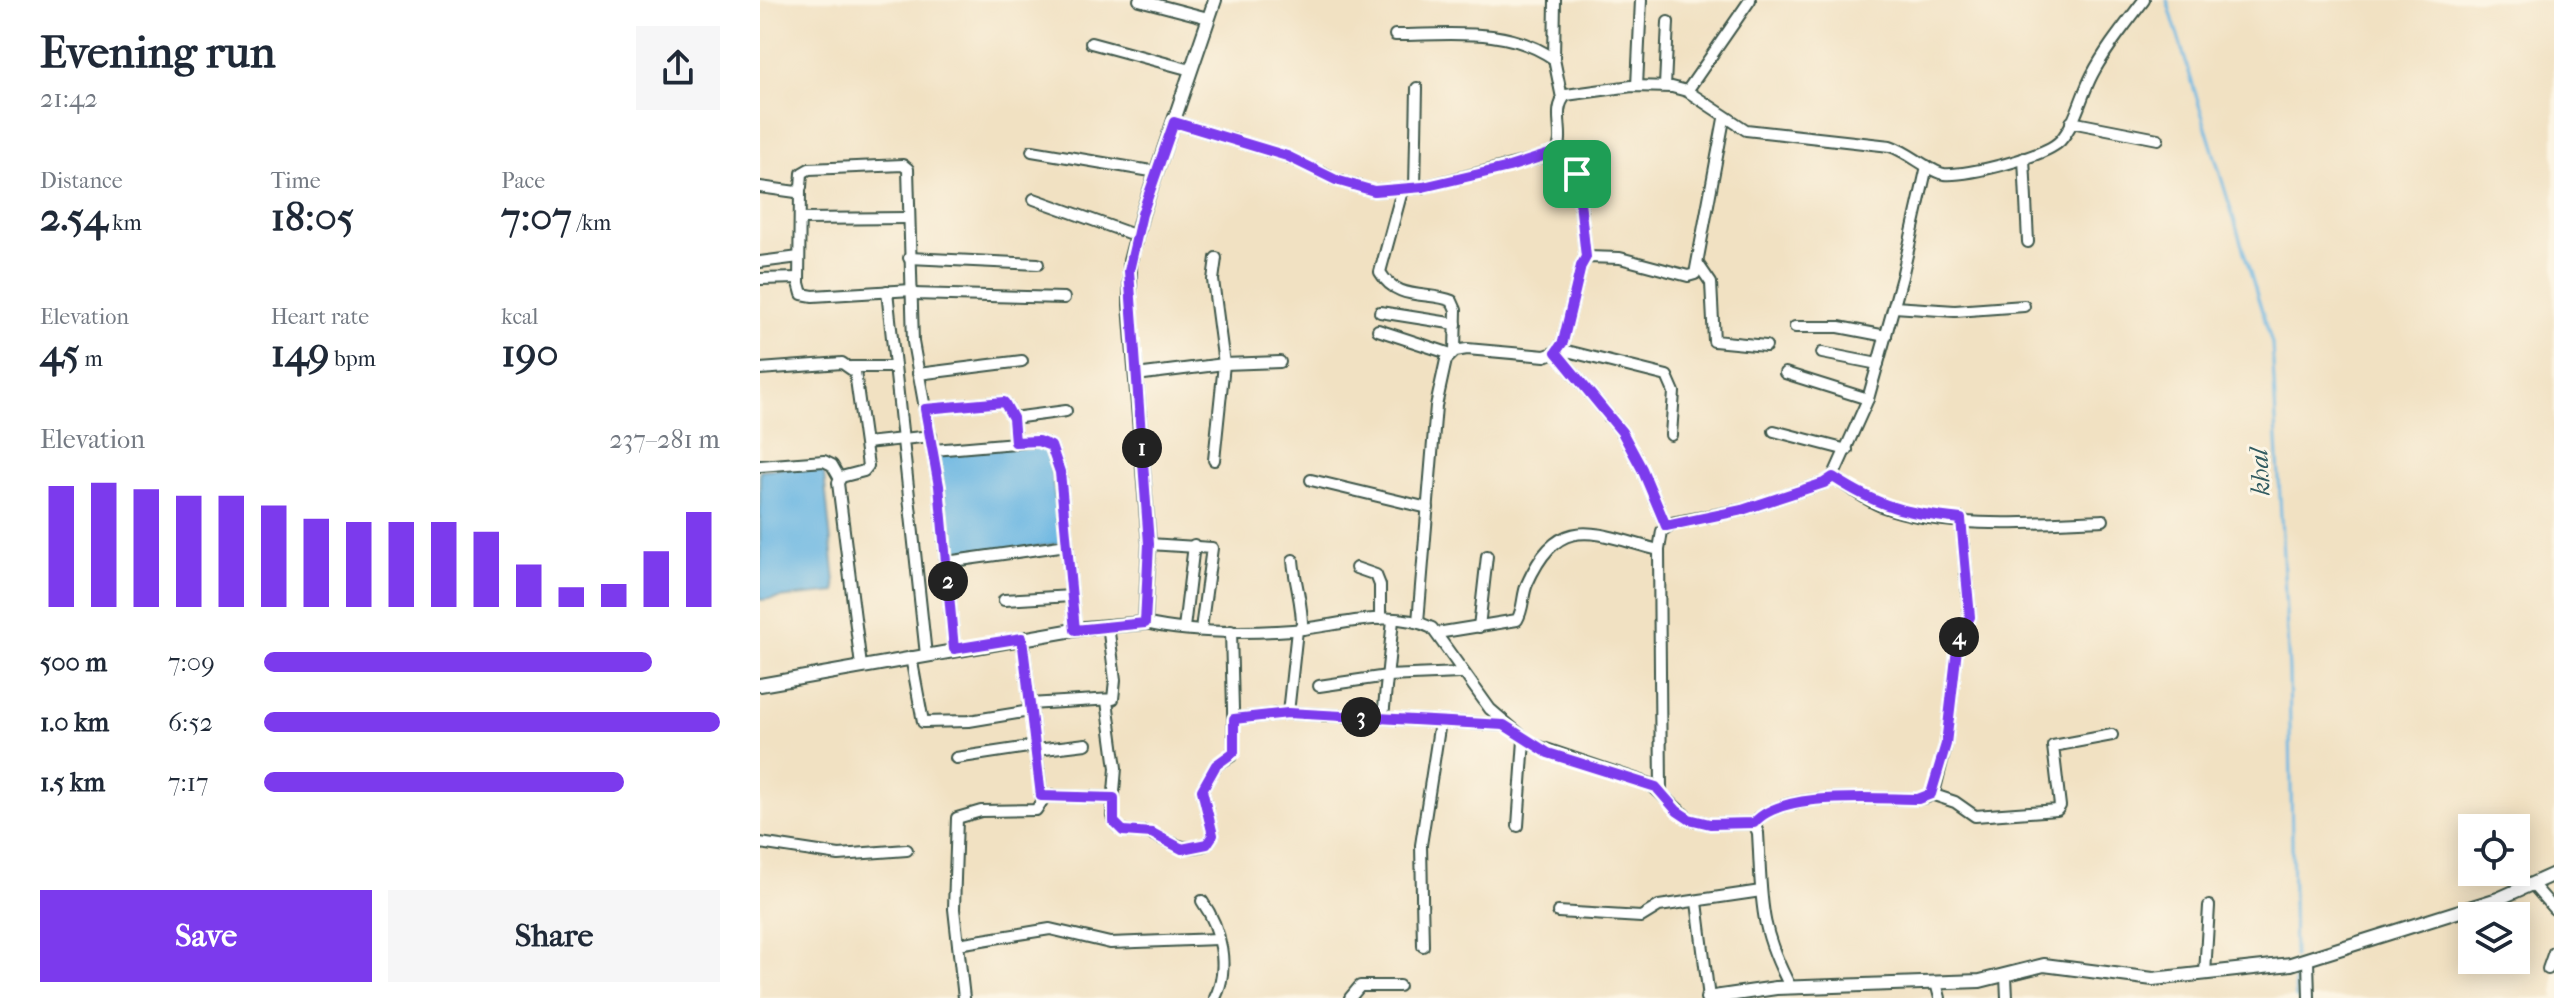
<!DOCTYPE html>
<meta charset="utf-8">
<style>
:root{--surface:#fff;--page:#f6f6f7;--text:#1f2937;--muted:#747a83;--accent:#7c3aed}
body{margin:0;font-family:"IM FELL French Canon",serif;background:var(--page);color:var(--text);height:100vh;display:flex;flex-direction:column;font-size:30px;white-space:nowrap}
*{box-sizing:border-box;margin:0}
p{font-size:26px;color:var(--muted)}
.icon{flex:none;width:44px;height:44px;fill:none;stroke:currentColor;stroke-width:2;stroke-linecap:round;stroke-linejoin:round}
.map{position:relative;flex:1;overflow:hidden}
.panel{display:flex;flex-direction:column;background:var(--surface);width:760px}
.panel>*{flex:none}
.fabs{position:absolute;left:1698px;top:814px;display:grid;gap:16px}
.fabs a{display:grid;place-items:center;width:72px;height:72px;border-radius:0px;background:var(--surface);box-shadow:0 4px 20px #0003;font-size:40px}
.pin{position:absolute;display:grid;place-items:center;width:68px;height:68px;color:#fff;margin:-34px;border-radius:16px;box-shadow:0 4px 12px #0006}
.km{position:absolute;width:40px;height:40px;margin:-20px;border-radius:50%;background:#222;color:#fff;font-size:22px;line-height:40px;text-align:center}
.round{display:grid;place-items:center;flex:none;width:84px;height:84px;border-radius:0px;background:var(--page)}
.summary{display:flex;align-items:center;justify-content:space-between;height:136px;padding:0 40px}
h1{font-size:44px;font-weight:800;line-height:60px}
.stats{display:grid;grid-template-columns:repeat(3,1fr);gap:12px;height:136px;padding:8px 40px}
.stats div{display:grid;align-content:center}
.stats b{font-size:40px;font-weight:800}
.stats small{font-size:22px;font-weight:400}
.stats p{font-size:22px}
.chart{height:224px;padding:16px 40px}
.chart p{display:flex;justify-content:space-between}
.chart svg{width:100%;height:144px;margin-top:8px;stroke:var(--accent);stroke-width:6}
.cta{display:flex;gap:16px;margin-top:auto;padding:16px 40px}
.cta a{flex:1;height:92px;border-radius:0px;background:var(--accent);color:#fff;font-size:32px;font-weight:800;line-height:92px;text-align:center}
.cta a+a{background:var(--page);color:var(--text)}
ul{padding:0 40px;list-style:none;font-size:26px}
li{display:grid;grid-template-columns:128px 96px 1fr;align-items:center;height:60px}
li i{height:20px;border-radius:10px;background:var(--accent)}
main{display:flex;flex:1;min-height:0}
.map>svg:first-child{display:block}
.water{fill:#68b5e2;stroke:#44798b;stroke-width:2}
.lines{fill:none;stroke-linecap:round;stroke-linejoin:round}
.stream{stroke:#68b5e2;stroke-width:3}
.minor-casing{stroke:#3e5649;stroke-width:14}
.tertiary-casing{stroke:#3e5649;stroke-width:16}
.minor{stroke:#fff;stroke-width:10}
.tertiary{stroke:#fff;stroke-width:12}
.route-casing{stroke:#fff;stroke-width:16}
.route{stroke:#7c3aed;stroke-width:10}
.labels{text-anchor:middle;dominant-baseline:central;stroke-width:6;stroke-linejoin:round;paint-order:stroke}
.water-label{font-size:26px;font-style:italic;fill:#315b60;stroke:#fcf5e5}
</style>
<main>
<section class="panel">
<div class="summary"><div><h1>Evening run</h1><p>21:42</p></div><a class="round"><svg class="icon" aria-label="share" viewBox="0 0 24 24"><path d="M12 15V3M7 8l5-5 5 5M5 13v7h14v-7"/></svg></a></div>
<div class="stats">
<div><p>Distance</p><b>2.54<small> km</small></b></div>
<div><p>Time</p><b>18:05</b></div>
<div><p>Pace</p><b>7:07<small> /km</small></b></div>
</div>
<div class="stats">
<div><p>Elevation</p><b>45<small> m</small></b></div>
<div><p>Heart rate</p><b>149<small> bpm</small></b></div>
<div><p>kcal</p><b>190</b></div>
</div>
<div class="chart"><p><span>Elevation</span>237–281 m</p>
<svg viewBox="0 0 160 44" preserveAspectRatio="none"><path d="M5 44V7M15 44V6M25 44V8M35 44V10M45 44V10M55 44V13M65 44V17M75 44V18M85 44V18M95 44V18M105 44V21M115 44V31M125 44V38M135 44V37M145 44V27M155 44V15"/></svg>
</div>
<ul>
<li><b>500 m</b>7:09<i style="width:85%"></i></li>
<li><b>1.0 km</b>6:52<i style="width:100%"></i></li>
<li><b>1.5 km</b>7:17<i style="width:79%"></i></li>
</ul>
<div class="cta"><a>Save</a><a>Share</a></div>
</section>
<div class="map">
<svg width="1794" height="998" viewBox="0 0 1794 998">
<rect width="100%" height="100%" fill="#fcf5e5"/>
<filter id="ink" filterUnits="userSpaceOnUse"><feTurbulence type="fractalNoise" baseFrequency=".0125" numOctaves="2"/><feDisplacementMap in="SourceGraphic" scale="16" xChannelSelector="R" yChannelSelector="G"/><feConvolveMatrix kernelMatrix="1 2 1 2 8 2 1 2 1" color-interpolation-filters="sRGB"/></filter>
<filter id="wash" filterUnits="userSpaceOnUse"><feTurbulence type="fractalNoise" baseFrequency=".006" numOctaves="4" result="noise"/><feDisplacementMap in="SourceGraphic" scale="32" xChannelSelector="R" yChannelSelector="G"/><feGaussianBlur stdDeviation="1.8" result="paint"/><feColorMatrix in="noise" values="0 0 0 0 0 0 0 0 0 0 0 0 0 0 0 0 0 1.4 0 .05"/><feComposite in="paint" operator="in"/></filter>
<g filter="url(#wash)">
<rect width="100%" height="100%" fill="#f1e1c2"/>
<g class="water">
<path d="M286 439 302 543 193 559 177 455Z"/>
<path d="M63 464 76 592 0 600V470Z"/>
</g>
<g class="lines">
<g class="stream">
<path d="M1407 0 1512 344 1529 671 1534 957"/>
<path d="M1534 973 1536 998"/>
</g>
</g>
</g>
<g filter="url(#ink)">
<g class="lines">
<defs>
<g id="minor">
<path d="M379 0 448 18"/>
<path d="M795 0 794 59 802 98"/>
<path d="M635 35C689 35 748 26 794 59"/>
<path d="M331 43 431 70"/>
<path d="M877 86 881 0"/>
<path d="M905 86 908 22"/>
<path d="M927 91 990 0"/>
<path d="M414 122 527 156 576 180 614 191 663 187 795 154C808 137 790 112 806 95L872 86 912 87 927 91 986 130 1130 146C1149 152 1170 172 1184 174 1207 176 1284 157 1300 141 1316 123 1321 96 1332 75 1346 48 1366 24 1384 0"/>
<path d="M1311 122 1398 139"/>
<path d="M272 151 397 172"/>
<path d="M799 151 814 165 817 174 826 257"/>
<path d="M1264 158 1268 242"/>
<path d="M0 187 36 192 41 187 42 173 49 169 143 165 148 169 153 342 179 486 194 649"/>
<path d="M655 188 657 88"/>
<path d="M40 190 39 283 42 294 53 296 152 290"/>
<path d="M642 191 620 272C637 302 669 291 692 301L696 310 695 351"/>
<path d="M274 199 377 236"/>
<path d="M40 219 148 218"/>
<path d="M149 258 278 264"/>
<path d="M0 262 39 257"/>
<path d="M938 264 951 283 954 341 1006 346"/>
<path d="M0 279 39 278"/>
<path d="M127 291 166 655"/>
<path d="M152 294 304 298"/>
<path d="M1134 307 1195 311 1264 306"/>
<path d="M620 312 696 324"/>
<path d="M1035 327H1079L1126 336"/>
<path d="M618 330 691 354"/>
<path d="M799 349 907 376 914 392 911 435"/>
<path d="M796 352 862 432 882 469 906 526"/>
<path d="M1062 353 1118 364"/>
<path d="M91 367H133"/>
<path d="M0 369 82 363 95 372 108 466 104 471 81 477 78 483 101 666"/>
<path d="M1025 373 1108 399"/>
<path d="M158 374 262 361"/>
<path d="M376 375 464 364 520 362"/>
<path d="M165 409 244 402 253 418 255 442"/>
<path d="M253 418 306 411"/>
<path d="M1014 431 1087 450"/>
<path d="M106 443 171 436"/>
<path d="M174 450 278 441 291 446 300 472 315 630"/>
<path d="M454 460 464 364 453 280 456 258"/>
<path d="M0 466 64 461 72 465 80 479"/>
<path d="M1073 477C1089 487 1104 499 1121 506 1184 530 1276 523 1343 520"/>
<path d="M551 480 668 508"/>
<path d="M389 544 452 548 441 629"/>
<path d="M533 560C535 585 543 604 542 629"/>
<path d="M186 562 307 545"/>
<path d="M596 568 616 575 620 585V619"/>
<path d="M244 600 312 596"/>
<path d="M658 622 676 406 686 360 695 351 707 349 785 356 796 352 803 342 821 266 826 257 860 258 928 276 935 274 964 119"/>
<path d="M385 623C431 634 486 633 532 630 576 627 630 607 672 628L730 709 771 744 890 784 929 819 950 824 994 823 998 833C1002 900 998 926 1031 988"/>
<path d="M719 627 727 556"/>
<path d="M424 628 434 545"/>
<path d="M677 633 757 620C764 609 762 595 767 584 800 510 835 534 899 550"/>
<path d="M151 657 163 722 209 721 270 711"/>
<path d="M559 686 627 676 700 673"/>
<path d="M347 701 356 768 352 816C359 840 378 827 394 835 416 845 423 852 447 844L453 835 442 790 456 765 471 756 474 748 471 631"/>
<path d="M269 704 353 699 355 680 348 625"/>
<path d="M528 713 537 630"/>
<path d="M623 717 633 620"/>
<path d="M474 719 528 713 744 725"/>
<path d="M276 750 326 744"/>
<path d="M196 758 275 746"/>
<path d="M901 792 899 550 902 531 912 523 982 510 1064 483 1073 477 1108 399 1142 277 1167 166"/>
<path d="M1171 794 1195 802 1215 816 1297 810 1300 806 1293 746 1352 735"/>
<path d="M281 796 354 798"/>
<path d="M994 823C1021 790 1117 799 1158 799L1167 797 1175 789 1186 744 1198 640 1210 617 1201 519"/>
<path d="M758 826 764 740"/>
<path d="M0 843 79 855 147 850"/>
<path d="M1773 885 1794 909"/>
<path d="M442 901C461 928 470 968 455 998"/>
<path d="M937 902 949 998"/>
<path d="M798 912 881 917 899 906 1001 891"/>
<path d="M198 944 290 929 350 943 458 939"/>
<path d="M663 946 661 845 680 722"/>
<path d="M1548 960 1549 998"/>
<path d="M1788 969 1794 952"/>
<path d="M1445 974 1449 906"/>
<path d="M1246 976 1247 998"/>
<path d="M1176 983 1180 998"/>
<path d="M204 998 194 909 197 818 221 811 276 810 282 801 262 638"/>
<path d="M590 998 600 986H639"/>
</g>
<g id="tertiary">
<path d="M0 685 325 628 385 623 389 544 370 305V261L382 214 455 0"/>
<path d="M947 998 1016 988 1220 981 1284 965 1393 979 1531 964 1738 899 1794 874"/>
</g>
</defs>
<use href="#minor" class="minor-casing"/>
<use href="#tertiary" class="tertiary-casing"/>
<use href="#minor" class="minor"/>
<use href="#tertiary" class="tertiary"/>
</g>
</g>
<g class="lines" filter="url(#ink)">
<defs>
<path id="route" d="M414 122 527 156 576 180 614 191 663 187 749 167 799 151 814 165 817 174 826 257 821 266 803 342 796 352 862 432 882 469 906 526 982 510 1064 483 1073 477C1121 508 1145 513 1201 519L1210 617 1198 640 1186 744 1171 794 1158 799C1117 799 1021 790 994 823L950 824 929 819 917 811 896 787 788 753 744 725 528 713 474 719V752L456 765 442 790 453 835 447 844 422 849 392 833 363 831 354 822V798L281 796 262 638 194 649 179 486 165 409 244 402 253 418 255 442 278 441 291 446 300 472 315 630 385 623 389 544 369 271 382 214Z"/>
</defs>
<use href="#route" class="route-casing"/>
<use href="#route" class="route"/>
</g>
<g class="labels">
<g class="water-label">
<text transform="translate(1500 472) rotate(-93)">khal</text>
</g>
</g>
</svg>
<div class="fabs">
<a><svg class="icon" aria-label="locate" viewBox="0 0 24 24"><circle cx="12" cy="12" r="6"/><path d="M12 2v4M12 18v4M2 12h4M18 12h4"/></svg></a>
<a><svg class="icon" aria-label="layers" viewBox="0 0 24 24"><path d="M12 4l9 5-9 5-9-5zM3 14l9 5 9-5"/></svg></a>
</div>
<div class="pin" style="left:817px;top:174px;background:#1e9e55"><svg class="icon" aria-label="arrive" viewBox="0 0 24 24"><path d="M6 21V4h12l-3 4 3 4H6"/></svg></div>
<b class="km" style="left:382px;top:448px">1</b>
<b class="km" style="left:188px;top:581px">2</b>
<b class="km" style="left:601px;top:717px">3</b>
<b class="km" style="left:1199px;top:637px">4</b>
</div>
</main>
